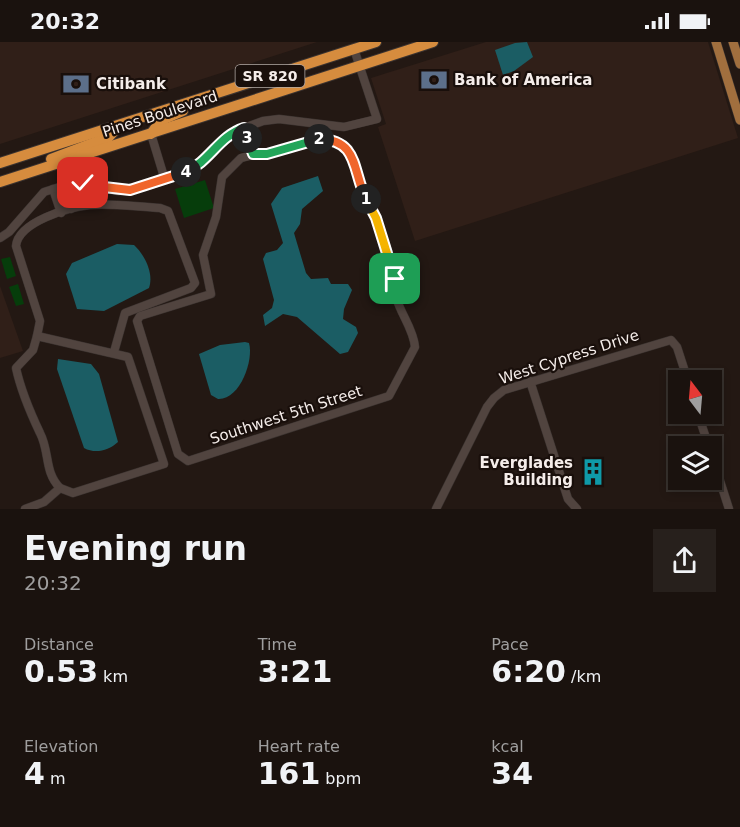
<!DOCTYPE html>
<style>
:root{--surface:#1a120e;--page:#27201c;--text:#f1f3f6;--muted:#9f9e9e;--line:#38322e}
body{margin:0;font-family:"DejaVu Sans",sans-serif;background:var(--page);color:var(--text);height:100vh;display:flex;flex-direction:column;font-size:22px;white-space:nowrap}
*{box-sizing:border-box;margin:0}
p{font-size:20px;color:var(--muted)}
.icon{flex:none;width:33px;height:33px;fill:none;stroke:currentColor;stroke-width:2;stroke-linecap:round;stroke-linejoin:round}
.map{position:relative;height:467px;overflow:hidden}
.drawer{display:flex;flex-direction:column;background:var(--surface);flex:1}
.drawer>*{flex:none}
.needle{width:39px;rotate:344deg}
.controls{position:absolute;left:668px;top:328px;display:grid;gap:12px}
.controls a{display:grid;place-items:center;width:54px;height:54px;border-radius:0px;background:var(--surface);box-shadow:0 3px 9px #0003,0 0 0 2px var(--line);font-size:30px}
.pin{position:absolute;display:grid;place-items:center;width:51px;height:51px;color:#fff;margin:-26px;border-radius:12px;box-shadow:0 3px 9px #0006}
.km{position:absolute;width:30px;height:30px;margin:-15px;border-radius:50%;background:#222;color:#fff;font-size:16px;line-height:30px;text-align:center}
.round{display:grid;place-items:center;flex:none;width:63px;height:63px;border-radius:0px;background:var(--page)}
.head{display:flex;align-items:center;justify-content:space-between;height:102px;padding:0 24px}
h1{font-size:33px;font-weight:600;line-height:45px}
.stats{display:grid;grid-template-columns:repeat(3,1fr);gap:9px;height:102px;padding:6px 24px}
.stats div{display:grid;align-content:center}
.stats b{font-size:30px;font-weight:600}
.stats small{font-size:16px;font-weight:400}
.stats p{font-size:16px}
.status{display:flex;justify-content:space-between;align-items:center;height:42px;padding:0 30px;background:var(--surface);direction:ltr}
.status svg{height:16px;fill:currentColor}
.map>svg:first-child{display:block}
.built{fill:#301f18}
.green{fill:#063d0b}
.water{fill:#1b5d64}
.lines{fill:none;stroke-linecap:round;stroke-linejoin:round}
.minor-casing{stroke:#3b3330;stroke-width:9}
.major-casing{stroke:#3b3330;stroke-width:10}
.highway-casing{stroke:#3b3330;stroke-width:12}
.minor{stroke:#51443f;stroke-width:8}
.major{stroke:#a16f3e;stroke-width:9}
.highway{stroke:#d68c3e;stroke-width:10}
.split-1-casing{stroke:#fff;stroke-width:12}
.split-2-casing{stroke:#fff;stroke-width:12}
.split-3-casing{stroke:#fff;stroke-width:12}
.split-4-casing{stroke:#fff;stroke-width:12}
.split-5-casing{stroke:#fff;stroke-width:12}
.split-6-casing{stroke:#fff;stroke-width:12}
.split-1{stroke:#f5b400;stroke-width:8}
.split-2{stroke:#f0652b;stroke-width:8}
.split-3{stroke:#22a559;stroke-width:8}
.split-4{stroke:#22a559;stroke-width:8}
.split-5{stroke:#f0652b;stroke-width:8}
.split-6{stroke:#f5b400;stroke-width:8}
.labels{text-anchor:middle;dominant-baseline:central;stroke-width:4.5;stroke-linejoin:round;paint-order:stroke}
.shield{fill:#190f0b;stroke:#b3aaa7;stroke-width:1.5}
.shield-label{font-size:14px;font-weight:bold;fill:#f5edea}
.poi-label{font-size:15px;font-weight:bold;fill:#f5edea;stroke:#190f0b;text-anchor:start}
.street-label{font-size:15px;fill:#f5edea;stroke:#190f0b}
</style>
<div class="status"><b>20:32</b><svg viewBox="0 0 49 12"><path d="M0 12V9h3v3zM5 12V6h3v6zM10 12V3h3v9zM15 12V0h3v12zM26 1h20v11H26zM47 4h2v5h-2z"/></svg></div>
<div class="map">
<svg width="740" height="467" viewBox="0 0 740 467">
<rect width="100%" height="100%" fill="#231813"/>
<g class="built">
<path d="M0 0H317L0 102Z"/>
<path d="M486 0H708L738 96 415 199 378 85 386 82 371 36Z"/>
<path d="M0 244 23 309 0 316Z"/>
</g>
<g class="green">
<path d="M205 138 214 166 184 176 175 147Z"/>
<path d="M10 215 16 234 7 237 1 217Z"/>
<path d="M18 242 24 262 16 264 9 245Z"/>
</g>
<g class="water">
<path d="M527 0 533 15 514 29 503 33 495 8 515 1Z"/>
<path d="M318 134 323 149 302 167 300 182 294 191 306 231 311 237 328 236 331 242H348L352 248 344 267 343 277 356 285 358 291 348 310 340 312 297 275 283 272 265 284 263 273 272 266 274 258 263 217 266 211 277 208 283 201 271 162 282 146Z"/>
<path d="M117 202 134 203C145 213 154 232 149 246L104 269 77 267 66 232 72 221Z"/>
<path d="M245 300 249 301C254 318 240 358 218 357L211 353 199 312 220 303Z"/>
<path d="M58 317 91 322 99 332 118 400C108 409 95 412 84 406L57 327Z"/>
</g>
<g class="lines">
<defs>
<g id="minor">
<path d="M244 86 253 113 241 116 222 135 216 175 203 213 211 252 140 274 137 279 178 412 188 419 389 354 415 305C413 281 391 263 395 237L376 176 361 146 349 107 340 101 320 97 267 112 253 113"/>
<path d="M151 92 165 138"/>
<path d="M63 143 71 167"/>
<path d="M53 147 61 171"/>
<path d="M0 196 9 190 44 150 72 141 119 149 145 145 195 127 228 92 263 79 279 77 344 85 377 77 354 7"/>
<path d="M37 294 33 308 16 326C21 349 30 370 40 391 50 410 44 430 60 446"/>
<path d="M530 339 568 457 577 467"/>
<path d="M698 372 709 405"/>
<path d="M711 411 729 467"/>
<path d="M25 467 44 460 60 446 73 451 164 422 128 315 37 294 40 279 16 204C18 180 69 165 90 163 112 161 137 165 160 166L168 169 195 241 191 246 125 271 114 310"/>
<path d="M436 467 487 365 494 356 504 348 671 298 677 305 688 339"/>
</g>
<g id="major">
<path d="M716 0 740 78"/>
<path d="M733 0 740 22"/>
</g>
<g id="highway">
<path d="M151 92 160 79 183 69"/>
<path d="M51 117 109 95 119 84"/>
<path d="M0 121 376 0"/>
<path d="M0 140 433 0"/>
</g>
</defs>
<use href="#minor" class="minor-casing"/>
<use href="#major" class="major-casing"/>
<use href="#highway" class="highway-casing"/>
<use href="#minor" class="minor"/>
<use href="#major" class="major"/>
<use href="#highway" class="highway"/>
</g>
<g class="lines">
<defs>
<path id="split-1" d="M366 157 376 176 395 237"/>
<path id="split-2" d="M319 97C359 98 352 128 366 157"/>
<path id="split-3" d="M247 96 253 112H267L319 97"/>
<path id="split-4" d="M186 130C210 119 219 94 244 86L247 96"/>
<path id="split-5" d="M104 145 130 148 186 130"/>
<path id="split-6" d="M83 141 104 145"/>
</defs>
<use href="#split-1" class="split-1-casing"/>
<use href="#split-2" class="split-2-casing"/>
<use href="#split-3" class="split-3-casing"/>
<use href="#split-4" class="split-4-casing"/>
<use href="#split-5" class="split-5-casing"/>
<use href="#split-6" class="split-6-casing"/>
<use href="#split-1" class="split-1"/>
<use href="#split-2" class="split-2"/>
<use href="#split-3" class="split-3"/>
<use href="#split-4" class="split-4"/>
<use href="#split-5" class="split-5"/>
<use href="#split-6" class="split-6"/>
</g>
<defs>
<symbol id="bank-bare" viewBox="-9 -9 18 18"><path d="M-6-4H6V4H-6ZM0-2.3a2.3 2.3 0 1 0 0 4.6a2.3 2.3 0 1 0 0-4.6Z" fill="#5c6f8a" stroke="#190f0b" stroke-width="2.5" paint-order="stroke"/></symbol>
<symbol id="building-bare" viewBox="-9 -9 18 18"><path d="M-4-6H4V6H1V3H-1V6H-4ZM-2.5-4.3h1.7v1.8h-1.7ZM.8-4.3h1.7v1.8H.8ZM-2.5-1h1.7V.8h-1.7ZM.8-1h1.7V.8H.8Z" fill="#0f9aa8" stroke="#190f0b" stroke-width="2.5" paint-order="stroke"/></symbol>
</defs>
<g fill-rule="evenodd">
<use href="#bank-bare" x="415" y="19" width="38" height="38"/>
<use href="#bank-bare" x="57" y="23" width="38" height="38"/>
<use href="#building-bare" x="574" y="411" width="38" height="38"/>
</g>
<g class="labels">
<rect class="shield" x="235.5" y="23" width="69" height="22" rx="4.5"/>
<g class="shield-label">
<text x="270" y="34">SR 820</text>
</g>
<g class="poi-label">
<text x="454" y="38">Bank of America</text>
<text x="96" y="42">Citibank</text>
<text x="573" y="421" text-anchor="end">Everglades<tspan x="573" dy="17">Building</tspan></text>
</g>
<g class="street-label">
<text transform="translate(160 72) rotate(-18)">Pines Boulevard</text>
<text transform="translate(569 315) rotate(-18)">West Cypress Drive</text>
<text transform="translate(286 373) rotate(-18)">Southwest 5th Street</text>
</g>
</g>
</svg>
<div class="controls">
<a><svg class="needle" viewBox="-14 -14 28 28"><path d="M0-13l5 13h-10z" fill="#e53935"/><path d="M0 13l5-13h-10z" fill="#9f9e9e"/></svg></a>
<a><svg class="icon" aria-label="layers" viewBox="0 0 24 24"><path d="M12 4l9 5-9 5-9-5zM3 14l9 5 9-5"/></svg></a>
</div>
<div class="pin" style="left:395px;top:237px;background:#1e9e55"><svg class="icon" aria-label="arrive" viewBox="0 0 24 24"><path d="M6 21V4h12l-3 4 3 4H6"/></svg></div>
<div class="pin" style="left:83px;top:141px;background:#d93025"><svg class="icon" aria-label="check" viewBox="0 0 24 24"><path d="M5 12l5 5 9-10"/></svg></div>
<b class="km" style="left:366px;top:157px">1</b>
<b class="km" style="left:319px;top:97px">2</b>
<b class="km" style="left:247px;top:96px">3</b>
<b class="km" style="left:186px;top:130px">4</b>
</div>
<section class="drawer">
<div class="head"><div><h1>Evening run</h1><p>20:32</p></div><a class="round"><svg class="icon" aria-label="share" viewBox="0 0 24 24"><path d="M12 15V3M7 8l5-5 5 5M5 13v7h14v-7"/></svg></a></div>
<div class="stats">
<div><p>Distance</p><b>0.53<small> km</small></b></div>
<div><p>Time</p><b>3:21</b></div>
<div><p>Pace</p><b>6:20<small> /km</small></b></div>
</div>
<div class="stats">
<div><p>Elevation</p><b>4<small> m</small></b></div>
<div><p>Heart rate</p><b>161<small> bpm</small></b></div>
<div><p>kcal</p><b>34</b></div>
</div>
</section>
